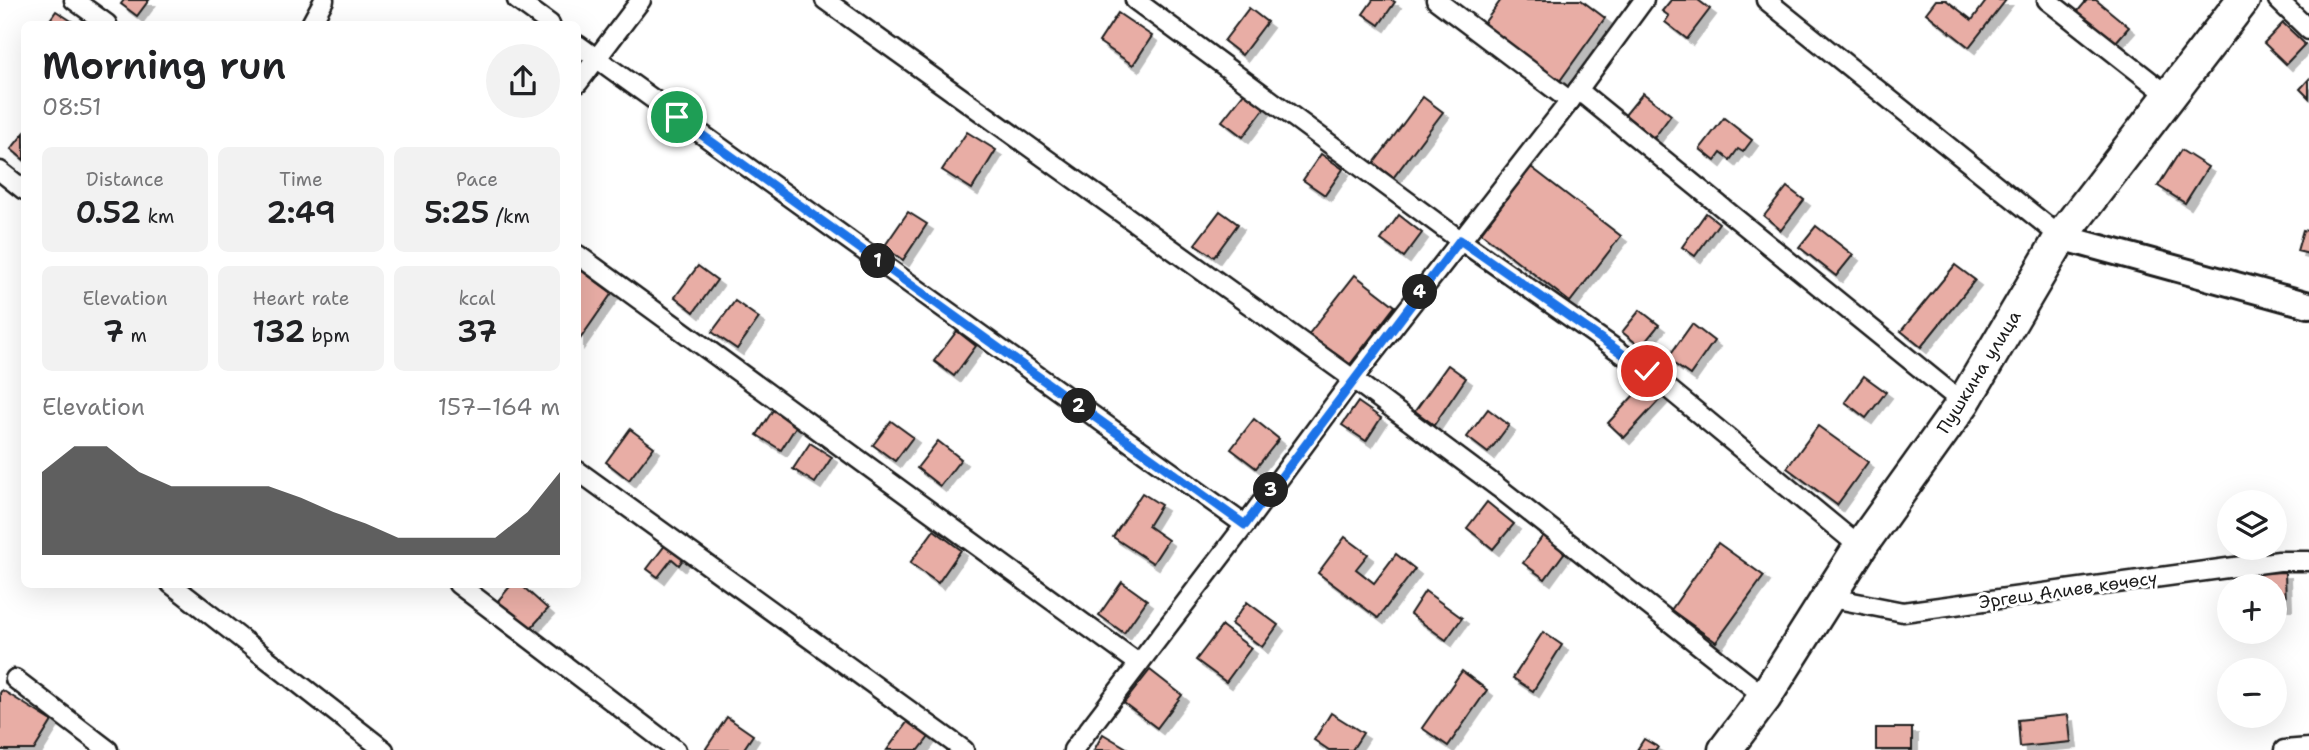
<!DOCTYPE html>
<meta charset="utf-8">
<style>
:root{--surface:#fff;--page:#f2f2f2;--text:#202124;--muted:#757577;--accent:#1c1c1c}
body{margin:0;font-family:"Shantell Sans",sans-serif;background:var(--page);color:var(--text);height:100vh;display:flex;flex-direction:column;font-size:26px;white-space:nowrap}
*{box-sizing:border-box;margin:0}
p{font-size:23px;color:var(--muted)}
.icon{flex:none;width:38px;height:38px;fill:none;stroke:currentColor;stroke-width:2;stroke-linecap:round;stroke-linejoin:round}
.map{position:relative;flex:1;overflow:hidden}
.drawer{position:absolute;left:21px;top:21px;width:560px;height:567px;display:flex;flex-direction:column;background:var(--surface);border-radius:10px;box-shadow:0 7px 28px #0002}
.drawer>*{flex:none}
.controls{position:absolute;left:2217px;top:490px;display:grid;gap:14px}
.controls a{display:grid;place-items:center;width:70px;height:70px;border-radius:50%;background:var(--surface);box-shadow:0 7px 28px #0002;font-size:35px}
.pin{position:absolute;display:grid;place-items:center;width:60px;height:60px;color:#fff;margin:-30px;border:4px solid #fff;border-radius:50%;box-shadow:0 2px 7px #0007}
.km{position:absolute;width:35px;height:35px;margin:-18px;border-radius:50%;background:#222;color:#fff;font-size:19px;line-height:35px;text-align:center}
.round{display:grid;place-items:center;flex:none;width:74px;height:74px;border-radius:37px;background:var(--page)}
.head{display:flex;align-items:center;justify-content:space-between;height:119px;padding:0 21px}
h1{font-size:38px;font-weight:600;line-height:52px}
.figures{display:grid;grid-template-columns:repeat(3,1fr);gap:10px;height:119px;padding:7px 21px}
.figures div{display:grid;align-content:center;border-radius:10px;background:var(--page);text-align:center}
.figures b{font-size:30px;font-weight:600}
.figures small{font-size:19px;font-weight:400}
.figures p{font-size:19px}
.chart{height:196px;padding:14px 21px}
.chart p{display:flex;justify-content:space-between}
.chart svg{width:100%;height:126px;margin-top:7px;fill:var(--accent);opacity:.7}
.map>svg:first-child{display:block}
.building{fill:#e8ada5;stroke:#1c1c1c;stroke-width:2;filter:url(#shadow)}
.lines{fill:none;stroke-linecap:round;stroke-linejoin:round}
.street-casing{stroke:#1c1c1c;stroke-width:23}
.secondary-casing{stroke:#1c1c1c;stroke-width:30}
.highway-casing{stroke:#1c1c1c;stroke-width:37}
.street{stroke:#fff;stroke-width:18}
.secondary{stroke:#fff;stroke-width:24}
.highway{stroke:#fff;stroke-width:32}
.route-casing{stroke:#fff;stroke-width:14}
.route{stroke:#1a73e8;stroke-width:9}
.labels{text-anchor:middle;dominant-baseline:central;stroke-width:6;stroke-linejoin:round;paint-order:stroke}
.street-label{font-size:18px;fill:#1c1c1c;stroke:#fff}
</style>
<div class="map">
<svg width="2309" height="750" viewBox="0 0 2309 750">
<defs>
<filter id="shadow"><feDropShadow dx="6" dy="6" stdDeviation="0" flood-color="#0004"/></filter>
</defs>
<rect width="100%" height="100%" fill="#fff"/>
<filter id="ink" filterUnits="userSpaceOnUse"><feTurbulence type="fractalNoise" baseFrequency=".0143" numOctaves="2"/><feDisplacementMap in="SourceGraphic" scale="14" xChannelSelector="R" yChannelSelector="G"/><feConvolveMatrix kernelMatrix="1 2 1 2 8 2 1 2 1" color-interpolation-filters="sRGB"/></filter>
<g filter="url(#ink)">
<g class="building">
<path d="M124 0H149L137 16 121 4Z"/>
<path d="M1373 0H1392L1395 2 1379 25 1363 14Z"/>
<path d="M1501 0H1581L1605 18 1559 82 1482 26Z"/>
<path d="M1671 0H1698L1710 9 1687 39 1665 22 1669 16 1662 11Z"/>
<path d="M1936 0H1946L1972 20 1987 0H2006L1969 47 1926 13Z"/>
<path d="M2087 0H2096L2129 27 2115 43 2077 12Z"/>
<path d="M1249 8 1267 22 1242 55 1224 41Z"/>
<path d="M56 11 76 24H47Z"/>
<path d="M1118 13 1152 36 1133 65 1099 42Z"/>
<path d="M2283 23 2305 44 2286 64 2264 43Z"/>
<path d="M2309 79V98L2300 89Z"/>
<path d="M1244 93 1265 108 1243 137 1222 121Z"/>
<path d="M1643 93 1671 115 1654 138 1625 115Z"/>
<path d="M1423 97 1443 112 1393 178 1374 163Z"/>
<path d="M1724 118 1752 140 1743 152 1738 149 1730 160 1721 153 1715 161 1700 149Z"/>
<path d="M967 132 996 150 972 189 942 170Z"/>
<path d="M24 133V160L11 149Z"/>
<path d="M2181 150 2208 167 2185 203 2158 186Z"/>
<path d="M1321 154 1343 169 1325 195 1303 180Z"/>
<path d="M1531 167 1621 236 1570 302 1481 233Z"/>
<path d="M1787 187 1804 200 1781 230 1764 216Z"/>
<path d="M1220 211 1238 224 1214 257 1195 244Z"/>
<path d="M908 212 927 224 903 260 884 247Z"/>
<path d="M1706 213 1719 223 1695 256 1682 247Z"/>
<path d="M1399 215 1422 233 1404 257 1381 240Z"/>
<path d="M1816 226 1853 255 1836 276 1799 247Z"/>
<path d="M2303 230 2309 231V254L2297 251Z"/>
<path d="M1955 265 1975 280 1921 347 1901 331Z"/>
<path d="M698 266 717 280 694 312 675 297Z"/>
<path d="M578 268 612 293 578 342Z"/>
<path d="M1355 275 1395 306 1348 367 1308 335Z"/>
<path d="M735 301 759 318 737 349 712 332Z"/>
<path d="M1640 310 1659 325 1641 347 1622 332Z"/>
<path d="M1692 324 1714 341 1690 375 1667 359Z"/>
<path d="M957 331 976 346 954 376 934 361Z"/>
<path d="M1448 365 1466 378 1434 425 1415 411Z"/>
<path d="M1864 376 1886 392 1866 418 1845 402Z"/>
<path d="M1648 380 1664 395 1624 438 1608 423Z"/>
<path d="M1358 402 1381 418 1366 441 1342 425Z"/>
<path d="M1488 409 1509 425 1488 453 1467 437Z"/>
<path d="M773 410 797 425 781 450 757 435Z"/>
<path d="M1254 419 1279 439 1256 468 1231 449Z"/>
<path d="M891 421 913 437 895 461 873 445Z"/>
<path d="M1818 426 1868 462 1837 505 1787 468Z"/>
<path d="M630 429 654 447 629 480 606 462Z"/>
<path d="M938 441 961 459 940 486 917 468Z"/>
<path d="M810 443 832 457 815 483 793 469Z"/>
<path d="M1142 493 1161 505 1148 526 1168 540 1153 563 1113 537Z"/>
<path d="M1487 502 1514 524 1493 549 1467 528Z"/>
<path d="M934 530 961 550 938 583 910 563Z"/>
<path d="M1545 533 1567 549 1545 579 1523 563Z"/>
<path d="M1345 537 1368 554 1356 569 1374 583 1396 554 1415 569 1378 618 1318 573Z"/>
<path d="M1718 543 1764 576 1716 642 1671 610Z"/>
<path d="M666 544 684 558 679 565 672 559 658 577 647 569Z"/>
<path d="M2285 572 2286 604H2275V586H2258V573Z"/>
<path d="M1122 582 1147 600 1124 633 1099 615Z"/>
<path d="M512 584H520L548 609 529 630 497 602Z"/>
<path d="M1425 591 1462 618 1446 640 1410 614Z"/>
<path d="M1247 602 1278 625 1262 647 1231 624Z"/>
<path d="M1222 626 1251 648 1226 682 1196 660Z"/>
<path d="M1543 632 1562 645 1533 691 1513 678Z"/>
<path d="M1150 670 1182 695 1157 728 1124 703Z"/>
<path d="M1462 671 1487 690 1448 746 1422 728Z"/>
<path d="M2 690 52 721 34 750H0V693Z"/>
<path d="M1331 713 1363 733 1352 750H1329L1314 740Z"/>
<path d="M2068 715 2071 742 2020 747 2018 720Z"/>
<path d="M727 717 753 735 743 750H705Z"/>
<path d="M908 721 929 737 919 750H887Z"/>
<rect x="1876" y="728" width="36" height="22"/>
<path d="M1103 734 1130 750H1094Z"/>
<path d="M1644 739 1658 747 1656 750H1637Z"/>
</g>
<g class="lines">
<defs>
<g id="street">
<path d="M74 0 107 24"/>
<path d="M517 0 550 24"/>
<path d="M825 0 1353 379 1499 488 1765 697"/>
<path d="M1135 0 1460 240 1647 371 1860 547"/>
<path d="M1436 0 1570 101"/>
<path d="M1766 0 2061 237"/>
<path d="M2047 0 2169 96"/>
<path d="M2278 0 2309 30"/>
<path d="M311 24 324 0"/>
<path d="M578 45 1245 525"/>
<path d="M578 83 641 0"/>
<path d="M1578 90 1963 403"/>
<path d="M0 171 24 190"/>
<path d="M578 255 1138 663"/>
<path d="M578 471 964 750"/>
<path d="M171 584 384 750"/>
<path d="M458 584 676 750"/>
<path d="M1827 597 1903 612 2279 561H2309"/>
<path d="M15 679 108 750"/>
<path d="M1073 750 1245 525 1353 379 1570 101 1644 0"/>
<path d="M2284 750 2309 748"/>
</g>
<path id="secondary" d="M2061 237 2309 305"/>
<path id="highway" d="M1725 750 1765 697 1860 547 1963 403 2061 237 2243 0"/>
</defs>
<use href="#street" class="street-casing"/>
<use href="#secondary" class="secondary-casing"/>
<use href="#highway" class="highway-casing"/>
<use href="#street" class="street"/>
<use href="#secondary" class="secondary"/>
<use href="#highway" class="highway"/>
</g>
</g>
<g class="lines" filter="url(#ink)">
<defs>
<path id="route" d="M677 117 1245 525 1460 240 1647 371"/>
</defs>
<use href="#route" class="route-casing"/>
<use href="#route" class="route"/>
</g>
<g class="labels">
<g class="street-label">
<text transform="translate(1979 372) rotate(-58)">Пушкина улица</text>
<text transform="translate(2068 590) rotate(-8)">Эргеш Алиев көчөсү</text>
</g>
</g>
</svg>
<div class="controls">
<a><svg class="icon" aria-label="layers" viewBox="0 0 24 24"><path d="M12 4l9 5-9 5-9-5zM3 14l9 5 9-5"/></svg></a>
<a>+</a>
<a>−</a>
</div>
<div class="pin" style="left:677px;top:117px;background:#1e9e55"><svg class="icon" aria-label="arrive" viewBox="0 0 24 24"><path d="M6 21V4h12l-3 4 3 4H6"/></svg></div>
<div class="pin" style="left:1647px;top:371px;background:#d93025"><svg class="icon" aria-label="check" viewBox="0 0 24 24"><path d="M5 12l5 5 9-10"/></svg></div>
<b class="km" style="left:878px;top:261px">1</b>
<b class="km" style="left:1079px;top:406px">2</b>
<b class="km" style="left:1271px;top:490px">3</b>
<b class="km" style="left:1420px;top:292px">4</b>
<section class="drawer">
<div class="head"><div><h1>Morning run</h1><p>08:51</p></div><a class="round"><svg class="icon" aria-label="share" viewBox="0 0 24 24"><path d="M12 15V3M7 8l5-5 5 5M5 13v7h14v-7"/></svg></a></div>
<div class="figures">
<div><p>Distance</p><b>0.52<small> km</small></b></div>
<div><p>Time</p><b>2:49</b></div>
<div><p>Pace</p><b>5:25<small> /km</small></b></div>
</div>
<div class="figures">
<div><p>Elevation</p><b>7<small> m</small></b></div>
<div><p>Heart rate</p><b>132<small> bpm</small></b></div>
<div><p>kcal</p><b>37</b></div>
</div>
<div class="chart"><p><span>Elevation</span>157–164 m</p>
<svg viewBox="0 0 160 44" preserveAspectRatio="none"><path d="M0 44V15L10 6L20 6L30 15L40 20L50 20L60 20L70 20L80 24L90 29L100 33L110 38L120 38L130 38L140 38L150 29L160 15V44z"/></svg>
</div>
</section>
</div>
